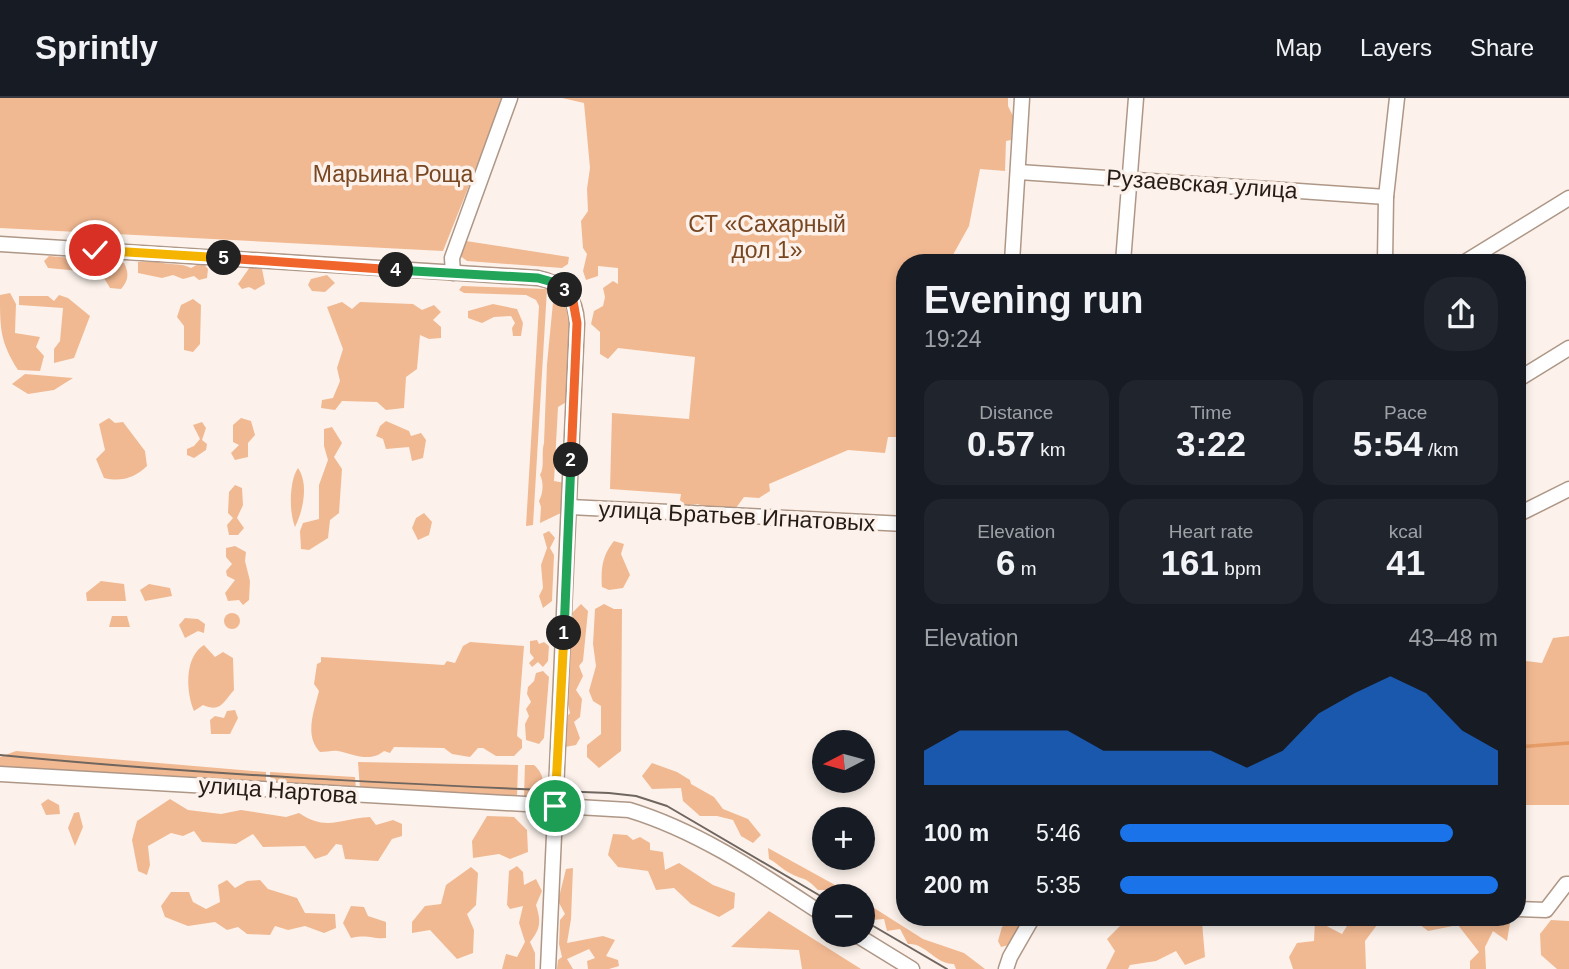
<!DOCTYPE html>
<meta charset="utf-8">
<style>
:root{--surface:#171b24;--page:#20242c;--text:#f1f3f6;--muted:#9ea1a6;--line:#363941;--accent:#1a73e8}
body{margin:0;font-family:Arial,sans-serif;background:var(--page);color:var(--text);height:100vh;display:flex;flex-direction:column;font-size:26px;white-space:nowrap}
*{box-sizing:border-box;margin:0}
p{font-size:23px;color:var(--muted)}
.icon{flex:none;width:38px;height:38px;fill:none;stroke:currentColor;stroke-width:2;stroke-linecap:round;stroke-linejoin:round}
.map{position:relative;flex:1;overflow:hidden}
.panel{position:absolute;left:896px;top:156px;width:630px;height:672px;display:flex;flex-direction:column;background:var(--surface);border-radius:28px;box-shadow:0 4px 10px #0003}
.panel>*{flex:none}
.needle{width:46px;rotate:264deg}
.controls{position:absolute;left:812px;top:632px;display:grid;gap:14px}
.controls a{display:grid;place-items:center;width:63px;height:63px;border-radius:50%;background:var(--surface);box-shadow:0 4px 10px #0003;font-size:35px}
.pin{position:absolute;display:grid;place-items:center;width:60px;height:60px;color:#fff;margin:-30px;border:4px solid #fff;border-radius:50%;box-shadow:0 2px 7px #0007}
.km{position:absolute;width:35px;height:35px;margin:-18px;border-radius:50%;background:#222;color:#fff;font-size:19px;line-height:35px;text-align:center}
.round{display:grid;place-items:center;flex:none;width:74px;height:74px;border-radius:28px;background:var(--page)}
.headline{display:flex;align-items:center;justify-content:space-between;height:119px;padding:0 28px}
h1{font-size:38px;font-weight:800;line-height:52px}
.metrics{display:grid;grid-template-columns:repeat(3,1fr);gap:10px;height:119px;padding:7px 28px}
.metrics div{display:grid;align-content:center;border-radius:18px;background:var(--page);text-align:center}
.metrics b{font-size:35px;font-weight:800}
.metrics small{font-size:19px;font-weight:400}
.metrics p{font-size:19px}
.chart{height:196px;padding:14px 28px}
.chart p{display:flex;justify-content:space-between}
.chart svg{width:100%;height:126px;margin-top:7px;fill:var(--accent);opacity:.7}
ul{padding:0 28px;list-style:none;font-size:23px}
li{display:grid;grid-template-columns:112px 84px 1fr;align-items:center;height:52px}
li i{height:18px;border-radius:9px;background:var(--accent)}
header{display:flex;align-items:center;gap:42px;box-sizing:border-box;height:98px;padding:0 35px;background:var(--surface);border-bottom:2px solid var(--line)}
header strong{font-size:33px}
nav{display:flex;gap:38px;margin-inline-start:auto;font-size:24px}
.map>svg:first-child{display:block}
.green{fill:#f1b992}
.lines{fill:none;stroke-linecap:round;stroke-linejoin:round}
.stream{stroke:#e59c67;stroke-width:3.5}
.minor-casing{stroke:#ae9787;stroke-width:17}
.minor{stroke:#fff;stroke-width:14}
.tram{stroke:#6f665f;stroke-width:2}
.split-1-casing{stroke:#fff;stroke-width:14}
.split-2-casing{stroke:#fff;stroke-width:14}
.split-3-casing{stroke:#fff;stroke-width:14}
.split-4-casing{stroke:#fff;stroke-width:14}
.split-5-casing{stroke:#fff;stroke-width:14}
.split-6-casing{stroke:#fff;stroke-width:14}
.split-1{stroke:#f5b400;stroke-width:9}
.split-2{stroke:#22a559;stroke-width:9}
.split-3{stroke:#f0652b;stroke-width:9}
.split-4{stroke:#22a559;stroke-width:9}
.split-5{stroke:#f0652b;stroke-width:9}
.split-6{stroke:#f5b400;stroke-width:9}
.labels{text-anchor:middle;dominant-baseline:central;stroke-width:7;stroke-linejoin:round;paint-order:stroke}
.park-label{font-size:23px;fill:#784722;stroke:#fcf2eb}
.street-label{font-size:23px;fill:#251c16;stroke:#fcf2eb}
</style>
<header>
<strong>Sprintly</strong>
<nav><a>Map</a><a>Layers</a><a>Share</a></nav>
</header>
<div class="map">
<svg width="1569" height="871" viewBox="0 0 1569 871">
<rect width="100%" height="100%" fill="#fcf2eb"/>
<g class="green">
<path d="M0 0H504L443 153 0 130Z"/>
<path d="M562 0H1008V8L1013 18 1011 42 1006 43 1005 73 980 71 969 128 949 164H905V339H888L885 355 848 352 769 386 770 393 759 400 744 399 733 414 710 413 698 406 685 408 680 402 681 396 610 391 612 315 689 321 695 259 618 250 608 261 600 256V234L591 226 594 213 603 208 605 199 603 190 613 183 618 186V170L598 168V178L586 182 583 173 587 156 583 150 581 123 588 113 587 91 590 70 584 5Z"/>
<path d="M466 143 569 159 568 166 562 170 467 163 459 157 460 151Z"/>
<path d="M49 158 94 162 103 168 111 163 124 165C129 175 129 182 121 191L110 190 101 175 48 170 44 163Z"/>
<path d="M155 163C168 168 180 164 191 170L202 164 208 171 207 180 199 182 194 178 183 181 173 177 162 180 138 175V164Z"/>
<path d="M250 169 262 171 265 186 255 192 249 189 242 191 238 186Z"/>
<path d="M327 177 335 185 325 194 312 193 308 187 311 181Z"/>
<path d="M462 188 547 191 533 427 526 428 539 208 536 202 526 197 464 195 459 192Z"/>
<path d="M554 194C564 205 569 214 571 229L568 303 558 309 554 383 565 385 563 414 540 425 541 409 539 403C543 396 544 384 540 377 545 369 541 355 544 345L547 266Z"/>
<path d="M10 195 16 206 15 235 40 239 36 249 44 258 40 273 18 272C0 244 0 230 0 197Z"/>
<path d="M59 197 68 200 90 218 74 260 54 265V251L60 243 63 210 19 207V198H48L54 203Z"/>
<path d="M193 201 201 207 200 246 193 254 184 252V228L177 219 181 207Z"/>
<path d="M342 204 352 211 360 204 413 206 422 212 434 207 441 214 433 222 441 229V240L429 241 420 237 417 271 406 279 404 310 386 312 377 304 342 303 335 312 321 310 322 302 333 300 340 283 337 270 343 251 327 209Z"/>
<path d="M493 206 517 211 523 225 521 238H513L512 230 515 225 511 218 494 219 482 225 468 220V213Z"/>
<path d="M25 276 73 280 54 292 28 296 12 286Z"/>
<path d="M109 320 115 325 123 324 145 353 147 368C134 380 122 384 104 380L96 361 105 352 99 326Z"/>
<path d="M241 320 251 323 255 337 248 345V359L235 362 231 355 239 347 233 344V327Z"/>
<path d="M386 323 409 333 411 338 421 335 426 342 423 360 412 363 409 349 386 351 383 341 376 338 380 328Z"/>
<path d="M202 324 206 330 202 342 207 346 206 352 194 360 187 357V351L194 348 200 341 193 327Z"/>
<path d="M332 329 342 345 334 359 342 371 339 415 330 422 328 440 309 452 301 451 300 433 303 425 319 421V387L328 362 324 348V331Z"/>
<path d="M298 370C309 386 303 413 295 429 289 414 289 383 298 370Z"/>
<path d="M235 387 242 390 243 407 237 420 244 430 238 437H229L227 427 233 420 228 415 229 394Z"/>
<path d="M424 415 432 424 429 437 418 442 412 430 416 420Z"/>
<path d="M549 433 555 440 550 450 554 457 552 503 543 510 539 498 543 490 541 467 547 450 543 436Z"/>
<path d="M614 443 624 446 621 456 630 477 623 490 609 492 602 489C601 470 602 458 614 443Z"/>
<path d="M235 448 246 454 245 463 250 483 249 502 243 507 239 502 228 503 225 495 235 482 227 478 226 473 232 466 226 459V450Z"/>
<path d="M101 483 124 486 126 503H87L86 495Z"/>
<path d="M149 486 170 490 172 498 145 503 140 492Z"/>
<path d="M581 506 588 513 583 563 579 568 583 578 576 592 582 601 580 619 574 624 580 640 576 647 565 649 564 634 567 629 563 623 570 615 567 602 568 591 564 576 568 552 577 537 572 515Z"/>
<path d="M604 506 614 511H622L621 653 599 670 587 659V647L601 636V608L593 603 589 593 596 568 593 546 595 511Z"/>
<circle cx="232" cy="523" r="8"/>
<path d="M112 518H127L130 529H109Z"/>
<path d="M185 520 198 521 205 526 204 535 198 533 185 540 179 527Z"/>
<path d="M1569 538V707H1523L1517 718V562L1542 565 1553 540Z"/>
<path d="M537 542 539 546 544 544 549 548 548 563 543 569 538 564 532 569 529 565 534 560 530 555V543Z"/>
<path d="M470 544 524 548 517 638 522 642V650L514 658H496L483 650H478L470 659 452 656 444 650 394 649 390 655 384 653C370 665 353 656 338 653 333 652 326 654 320 654 304 638 314 613 319 593L314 586 317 566 321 564V559L444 567 447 563 455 565 463 548Z"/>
<path d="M204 547 215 559 223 554 233 560 234 592C223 604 221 615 203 607L194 613C186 594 184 559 204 547Z"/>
<path d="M543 573 549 579 544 640 539 646 526 642 525 626 529 618 526 611 531 604 527 596 528 589 534 583 536 575Z"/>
<path d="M235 612 238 620 230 636H211L210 622 215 618 224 620 227 613Z"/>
<path d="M16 653 266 674V687L0 668V659Z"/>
<path d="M358 664 518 667 517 699 360 691Z"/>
<path d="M652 665 677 674 690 682 691 686 714 699 723 711 748 721 761 737 753 745 741 738 733 722 717 718H700L683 703 681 690 652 691 642 678Z"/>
<path d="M525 667H534C545 677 544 686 541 699L524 698Z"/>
<path d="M270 674 355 679 356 691 271 687Z"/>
<path d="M48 701 59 707 60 716 46 717 41 706Z"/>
<path d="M170 701 188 712 221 716 241 712 286 719 299 715C327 734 341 720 370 719L376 727 393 722 402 726V738L392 741 378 763 345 761 342 747 336 746 327 757 315 761 305 748 263 749 253 736 236 746 202 744 194 733 183 738 171 735 148 748 150 767 147 777 138 773 132 742 137 723Z"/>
<path d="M79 714 83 729 75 748 68 730 74 715Z"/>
<path d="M487 718 514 719 527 732 528 754 510 761 499 756 473 760 472 743Z"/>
<path d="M613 736 627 737 633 742 640 739 650 745V752L663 754 665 772 679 765 713 787 735 795 734 810 719 819 691 806 674 790 656 792 648 773 618 769 608 757Z"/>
<path d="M768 750 855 798H834L827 792H818C804 777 803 783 788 774 782 771 777 765 769 761Z"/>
<path d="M517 768 523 774 524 787 536 781 542 793 536 807C541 823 541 830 530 844L535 855V871H502L506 856 517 859 525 844 519 825 523 808 510 811 507 807 509 773Z"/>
<path d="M471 769 478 775 476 807 467 816 474 832 473 855 457 861 430 832 412 835V824L425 808 441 806 446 787Z"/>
<path d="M573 770 571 821 567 845 603 838 615 842 606 858 618 862 619 868 609 871H588L587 863 595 860 589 851 567 861 573 871H557L558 862 562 859 559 846 560 822 565 816 558 803 566 771Z"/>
<path d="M227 782 235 790 247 783 260 782 268 791 297 800 305 815 335 816 336 830 324 835 305 828 288 832 275 828 270 837 247 836 238 829 227 832 215 824 188 828 165 819 161 808 171 794H189L193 804 206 811 220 804 218 787Z"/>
<path d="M863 803 923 841 964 855 985 871H956L954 866C935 866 926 845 908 846L900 831 887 833 884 821 872 822 863 814Z"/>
<path d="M351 808 364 809 368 818 386 824V840C371 841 368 836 351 840L343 825Z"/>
<path d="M769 813 861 871H802L799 852 731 849Z"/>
<path d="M1014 819H1026L1009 847 1001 849 998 843 1002 829Z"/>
<path d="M1129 819H1221L1220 822 1202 824 1205 859 1185 867 1176 853 1156 863 1130 867 1128 871H1106L1115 853 1107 841Z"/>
<path d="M1362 819H1403L1377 827 1365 843 1366 871H1293L1289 859 1297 845 1314 843 1315 822 1342 836 1350 823H1362Z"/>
<path d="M1410 819H1511L1507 843 1493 833 1485 849 1486 871H1470V863L1479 854 1458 827 1428 833Z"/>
<path d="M1551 822 1569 823V871H1557L1541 857 1540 836Z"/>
</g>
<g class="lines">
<path class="stream" d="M1517 649 1569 645"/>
<defs>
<g id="minor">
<path d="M1019 74 1386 99"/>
<path d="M0 146 538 180C564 185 576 200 577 225L548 871"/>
<path d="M1012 164 1022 0"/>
<path d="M1123 164 1136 0"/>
<path d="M1385 164 1386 99 1397 0"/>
<path d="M1465 164 1569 100"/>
<path d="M453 175 452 160 510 0"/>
<path d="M1517 282 1569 250"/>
<path d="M570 409 905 426"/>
<path d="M1517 417 1569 391"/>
<path d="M0 676 629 712C699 733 763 777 824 817"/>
<path d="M1517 811 1546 812 1566 786H1569"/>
<path d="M855 836 912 871"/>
<path d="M1006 871 1010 859 1033 819"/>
</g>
</defs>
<use href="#minor" class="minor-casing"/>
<use href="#minor" class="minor"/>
<g class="tram">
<path d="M0 657C203 677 406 686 609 695L636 698 667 708 824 800"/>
<path d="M863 822 947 871"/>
</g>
</g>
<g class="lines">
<defs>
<path id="split-1" d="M555 708 564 535"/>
<path id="split-2" d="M564 535 571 362"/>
<path id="split-3" d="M565 192 573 203 577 225 571 362"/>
<path id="split-4" d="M396 172 538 180 556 185 565 192"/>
<path id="split-5" d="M224 160 396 172"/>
<path id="split-6" d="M95 152 224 160"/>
</defs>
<use href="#split-1" class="split-1-casing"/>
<use href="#split-2" class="split-2-casing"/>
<use href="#split-3" class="split-3-casing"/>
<use href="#split-4" class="split-4-casing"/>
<use href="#split-5" class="split-5-casing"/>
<use href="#split-6" class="split-6-casing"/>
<use href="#split-1" class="split-1"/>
<use href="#split-2" class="split-2"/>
<use href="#split-3" class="split-3"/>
<use href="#split-4" class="split-4"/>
<use href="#split-5" class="split-5"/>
<use href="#split-6" class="split-6"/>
</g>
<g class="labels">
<g class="park-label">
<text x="393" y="76">Марьина Роща</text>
<text x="767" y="126">СТ «Сахарный<tspan x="767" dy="26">дол 1»</tspan></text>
</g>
<g class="street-label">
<text transform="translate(1202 86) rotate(4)">Рузаевская улица</text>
<text transform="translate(737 418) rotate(3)">улица Братьев Игнатовых</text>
<text transform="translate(278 692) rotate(4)">улица Нартова</text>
</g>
</g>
</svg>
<div class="controls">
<a><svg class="needle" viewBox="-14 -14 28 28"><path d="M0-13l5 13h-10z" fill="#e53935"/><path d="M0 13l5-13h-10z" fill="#9ea1a6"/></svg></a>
<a>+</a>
<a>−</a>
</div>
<div class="pin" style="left:555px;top:708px;background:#1e9e55"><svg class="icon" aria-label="arrive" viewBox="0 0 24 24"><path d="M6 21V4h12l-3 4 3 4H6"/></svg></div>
<div class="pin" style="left:95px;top:152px;background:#d93025"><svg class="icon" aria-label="check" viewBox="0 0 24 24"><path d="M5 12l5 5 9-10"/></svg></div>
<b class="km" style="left:564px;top:535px">1</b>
<b class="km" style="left:571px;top:362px">2</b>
<b class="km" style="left:565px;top:192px">3</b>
<b class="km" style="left:396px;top:172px">4</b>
<b class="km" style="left:224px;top:160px">5</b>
<section class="panel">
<div class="headline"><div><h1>Evening run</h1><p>19:24</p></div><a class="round"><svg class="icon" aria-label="share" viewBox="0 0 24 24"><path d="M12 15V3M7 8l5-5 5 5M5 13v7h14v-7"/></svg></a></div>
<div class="metrics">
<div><p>Distance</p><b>0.57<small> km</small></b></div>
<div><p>Time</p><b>3:22</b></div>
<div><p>Pace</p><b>5:54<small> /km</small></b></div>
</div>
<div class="metrics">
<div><p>Elevation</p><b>6<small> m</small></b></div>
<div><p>Heart rate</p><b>161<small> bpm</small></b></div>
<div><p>kcal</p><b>41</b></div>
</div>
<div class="chart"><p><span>Elevation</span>43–48 m</p>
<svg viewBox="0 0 160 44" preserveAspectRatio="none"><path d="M0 44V32L10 25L20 25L30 25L40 25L50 32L60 32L70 32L80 32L90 38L100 32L110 19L120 12L130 6L140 12L150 25L160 32V44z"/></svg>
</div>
<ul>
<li><b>100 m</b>5:46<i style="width:88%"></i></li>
<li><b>200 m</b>5:35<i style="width:100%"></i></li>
</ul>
</section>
</div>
